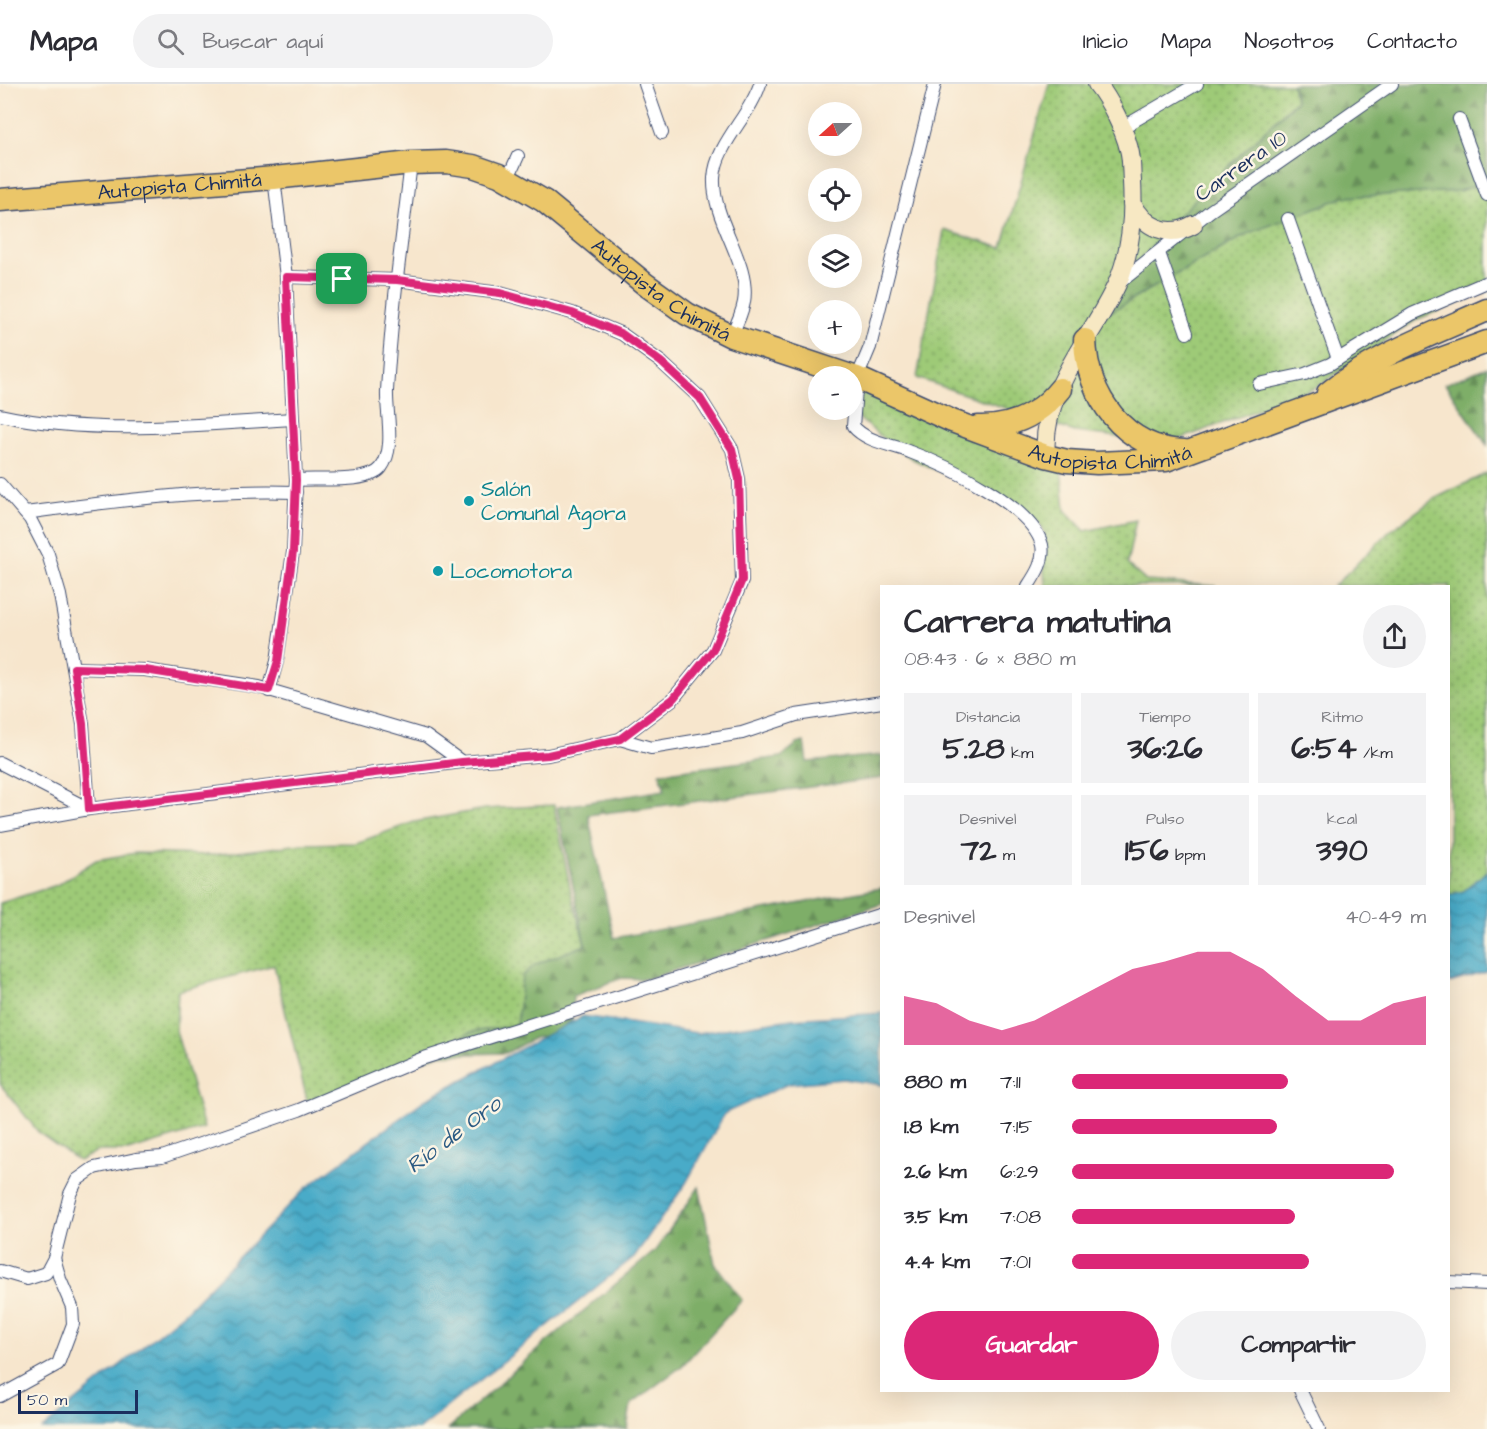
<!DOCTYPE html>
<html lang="es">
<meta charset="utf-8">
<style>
:root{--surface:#fff;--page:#f2f2f3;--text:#2b2b33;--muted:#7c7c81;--line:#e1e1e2;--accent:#db2777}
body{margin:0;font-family:"Architects Daughter",sans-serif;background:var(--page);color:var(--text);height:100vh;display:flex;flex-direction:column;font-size:22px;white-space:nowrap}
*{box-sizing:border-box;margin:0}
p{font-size:20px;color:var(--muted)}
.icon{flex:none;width:33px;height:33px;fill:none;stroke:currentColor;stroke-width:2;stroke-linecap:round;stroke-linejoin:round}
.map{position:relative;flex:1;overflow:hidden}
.sheet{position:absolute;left:880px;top:501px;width:570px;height:807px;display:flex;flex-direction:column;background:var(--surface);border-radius:0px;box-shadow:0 6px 24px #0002}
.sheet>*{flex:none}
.needle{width:39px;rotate:249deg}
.controls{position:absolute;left:808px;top:18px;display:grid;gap:12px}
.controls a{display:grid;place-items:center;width:54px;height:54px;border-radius:50%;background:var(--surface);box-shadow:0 6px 24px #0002;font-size:30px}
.scale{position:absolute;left:18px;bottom:15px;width:120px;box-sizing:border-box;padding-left:6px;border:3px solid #1b2f5e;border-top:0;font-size:16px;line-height:21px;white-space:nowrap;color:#1b2f5e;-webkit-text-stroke:4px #fcf5e5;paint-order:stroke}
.pin{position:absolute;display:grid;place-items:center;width:51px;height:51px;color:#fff;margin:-26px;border-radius:12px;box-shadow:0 3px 9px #0006}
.round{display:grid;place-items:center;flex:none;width:63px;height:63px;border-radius:32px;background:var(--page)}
.summary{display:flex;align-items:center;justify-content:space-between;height:102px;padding:0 24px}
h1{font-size:33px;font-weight:800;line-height:45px}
.metrics{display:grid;grid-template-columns:repeat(3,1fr);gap:9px;height:102px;padding:6px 24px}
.metrics div{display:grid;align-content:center;border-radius:0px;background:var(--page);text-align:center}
.metrics b{font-size:30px;font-weight:800}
.metrics small{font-size:16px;font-weight:400}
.metrics p{font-size:16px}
.chart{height:168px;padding:12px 24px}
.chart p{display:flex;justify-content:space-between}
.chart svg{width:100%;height:108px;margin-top:6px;fill:var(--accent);opacity:.7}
.action{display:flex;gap:12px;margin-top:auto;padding:12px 24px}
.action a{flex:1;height:69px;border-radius:36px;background:var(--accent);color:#fff;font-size:24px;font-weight:800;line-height:69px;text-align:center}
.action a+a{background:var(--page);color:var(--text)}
ul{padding:0 24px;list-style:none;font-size:20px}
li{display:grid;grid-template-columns:96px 72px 1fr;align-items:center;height:45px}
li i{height:15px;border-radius:8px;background:var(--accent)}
header{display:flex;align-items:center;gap:36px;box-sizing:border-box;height:84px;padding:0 30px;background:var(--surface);border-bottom:2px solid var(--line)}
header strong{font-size:28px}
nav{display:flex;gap:33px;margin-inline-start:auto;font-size:21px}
.search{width:420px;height:54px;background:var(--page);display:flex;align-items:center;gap:15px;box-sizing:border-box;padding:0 21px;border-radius:33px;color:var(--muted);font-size:22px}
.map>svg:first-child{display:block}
.grass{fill:url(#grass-dots);stroke:#5c7c6a;stroke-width:1.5}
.forest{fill:url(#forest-firs);stroke:#4c6e63;stroke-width:1.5}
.water{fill:url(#water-waves);stroke:#326d93;stroke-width:1.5}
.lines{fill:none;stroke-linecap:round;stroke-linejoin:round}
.street-casing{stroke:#3c4a6f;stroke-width:14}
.secondary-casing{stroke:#3c4a6f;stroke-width:20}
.highway-casing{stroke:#3c4a6f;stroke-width:25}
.street{stroke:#fff;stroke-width:12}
.secondary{stroke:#f7e8c3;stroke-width:18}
.highway{stroke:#ebc669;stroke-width:22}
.route-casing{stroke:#fff;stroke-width:12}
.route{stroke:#db2777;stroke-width:8}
.culture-dot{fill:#0f9aa8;stroke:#fcf5e5;stroke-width:2}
.labels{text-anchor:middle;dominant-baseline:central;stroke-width:5;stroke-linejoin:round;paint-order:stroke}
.street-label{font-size:21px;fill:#1b2f5e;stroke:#fcf5e5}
.culture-label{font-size:21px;fill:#0d838f;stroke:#fcf5e5;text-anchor:start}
.water-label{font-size:22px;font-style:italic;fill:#2b5a83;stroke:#fcf5e5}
</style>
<header>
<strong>Mapa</strong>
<div class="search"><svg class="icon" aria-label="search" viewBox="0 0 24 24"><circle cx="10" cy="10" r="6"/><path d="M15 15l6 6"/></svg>Buscar aquí</div>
<nav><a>Inicio</a><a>Mapa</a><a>Nosotros</a><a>Contacto</a></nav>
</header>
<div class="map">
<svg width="1487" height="1345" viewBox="0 0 1487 1345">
<defs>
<pattern id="grass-dots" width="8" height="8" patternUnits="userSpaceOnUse" patternTransform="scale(1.5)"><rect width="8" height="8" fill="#9eca77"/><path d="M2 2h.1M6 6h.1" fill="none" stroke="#80a465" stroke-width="1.8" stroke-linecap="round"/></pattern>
<pattern id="forest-firs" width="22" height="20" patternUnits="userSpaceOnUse" patternTransform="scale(1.5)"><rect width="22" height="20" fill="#7eae68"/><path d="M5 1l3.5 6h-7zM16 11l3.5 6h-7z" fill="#668e59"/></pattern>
<pattern id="water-waves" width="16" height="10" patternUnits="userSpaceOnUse" patternTransform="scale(1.5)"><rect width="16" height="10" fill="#48abc8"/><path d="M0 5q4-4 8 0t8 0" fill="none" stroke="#3b8ca6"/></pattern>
</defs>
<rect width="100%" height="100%" fill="#fcf5e5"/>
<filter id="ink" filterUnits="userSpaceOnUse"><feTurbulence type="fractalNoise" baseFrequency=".0167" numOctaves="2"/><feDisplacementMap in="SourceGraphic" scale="12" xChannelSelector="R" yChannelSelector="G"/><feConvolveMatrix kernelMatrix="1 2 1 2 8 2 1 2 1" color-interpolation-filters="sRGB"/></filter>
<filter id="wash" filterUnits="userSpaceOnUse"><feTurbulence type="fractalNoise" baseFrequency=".008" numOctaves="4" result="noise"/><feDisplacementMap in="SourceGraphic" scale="24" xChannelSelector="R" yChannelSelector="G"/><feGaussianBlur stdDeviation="1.35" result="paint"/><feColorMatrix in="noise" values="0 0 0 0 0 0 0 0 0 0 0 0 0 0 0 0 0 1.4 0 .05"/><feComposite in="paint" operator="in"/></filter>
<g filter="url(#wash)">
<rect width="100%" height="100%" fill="#f7e6cd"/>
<g class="grass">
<path d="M1049 0H1292L1296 16 1175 135 1086 242 1247 150 1344 113 1459 107 1487 98V207L1418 235 1315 304 1170 359 1075 348 917 294 944 146 1002 164Z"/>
<path d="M852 295 1061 383 1065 426 1085 447 1136 436 1127 480 1146 497 1216 502H1046C1039 480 1053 461 1040 441 1028 421 937 389 911 374 888 360 869 343 849 326Z"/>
<path d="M1487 389V787L1464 807 1449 811V502H1334L1390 447 1434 415Z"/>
<path d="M554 721 571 808 585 861 517 941 308 1020 274 881 178 907 176 947 204 1044 128 1067H97L79 1077 39 1049 0 1000V819L57 801 96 776 135 769 212 771 302 760 356 759 414 738 485 725Z"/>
</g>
<g class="forest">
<path d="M1292 0H1487V98L1459 107 1344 113 1247 150 1084 243 1175 135 1296 17Z"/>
<path d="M1487 283V361L1445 300Z"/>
<path d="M804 658 807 678 882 671V694L588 731 614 854 882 804V820L647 895 622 894 573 912 571 947 534 954 506 969 424 971 471 948 517 941 522 892 536 880 585 861 557 723 665 706 660 689 781 673 797 660Z"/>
<path d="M699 1103 715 1180 742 1216 682 1282 631 1320 627 1345H448L544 1260 655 1167Z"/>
</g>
<g class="water">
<path d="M1487 787V888L1449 899V811L1464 807Z"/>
<path d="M882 929V1001L844 995 788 1000 725 1029 686 1099 634 1173 419 1345H42L185 1228 306 1104 426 1015 583 932 697 949 792 935Z"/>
</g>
</g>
<g filter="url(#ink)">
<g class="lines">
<defs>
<g id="street">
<path d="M645 0 662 49"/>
<path d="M935 0 870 263 857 294 853 342C866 358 891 360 910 368 946 381 1032 422 1042 461 1045 476 1036 490 1028 502"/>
<path d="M1459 35 1487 111"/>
<path d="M1120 45 1197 0"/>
<path d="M507 96 518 72"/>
<path d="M1288 135 1338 275"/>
<path d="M1159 169 1187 249"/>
<path d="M1119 199 1210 127 1392 0"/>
<path d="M731 252C736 242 742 230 744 218 751 178 712 138 714 94 716 60 750 32 760 0"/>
<path d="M1259 300 1305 290 1330 280 1412 230 1487 198"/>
<path d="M0 331C95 352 196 341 292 335"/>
<path d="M296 396C316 394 369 400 381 384 396 364 386 330 387 307 391 231 402 155 411 79"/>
<path d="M0 400 30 435 48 470 60 511 83 640 89 725"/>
<path d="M25 429C115 417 205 405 296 408"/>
<path d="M74 584 145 586 259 603 426 652 462 678"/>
<path d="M269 607 277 577 293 468 296 396 286 193 274 94"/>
<path d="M620 655 651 664 742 649 796 631 882 618"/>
<path d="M0 679 89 725"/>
<path d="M0 741 89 725 462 678 548 671 620 655 673 615 713 566 742 497 739 395 732 365 700 314 661 278 622 250 572 229 500 209 397 196 286 193"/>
<path d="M0 1187 27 1195 46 1189 54 1174 70 1110 77 1096 94 1084 136 1075 162 1073 299 1026 421 975 882 830"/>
<path d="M1449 1198 1487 1200"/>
<path d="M1300 1306 1319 1345"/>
<path d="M0 1312 58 1280 73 1240 72 1223 60 1195 54 1174"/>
</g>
<g id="secondary">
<path d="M1132 119C1144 143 1168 155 1193 141"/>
<path d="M1046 372C1040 308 1092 255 1117 200 1131 168 1134 133 1132 97 1131 87 1132 75 1129 65 1124 45 1110 16 1097 0"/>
</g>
<g id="highway">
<path id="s1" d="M0 116 274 94 411 79 446 78 473 82 499 91 544 117 645 200 687 230 731 252 857 294 952 337 1046 372 1067 377 1097 379 1166 376 1487 258"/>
<path d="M1085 256C1087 312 1124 365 1184 367"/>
<path d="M1328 309C1375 271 1433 250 1487 226"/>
<path d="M978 343C1012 344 1039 331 1060 305"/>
</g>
</defs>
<use href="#street" class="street-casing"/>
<use href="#secondary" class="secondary-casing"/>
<use href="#highway" class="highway-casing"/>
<use href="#street" class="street"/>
<use href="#secondary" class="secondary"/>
<use href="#highway" class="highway"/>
</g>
</g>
<g class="lines" filter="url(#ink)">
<defs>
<path id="route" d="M286 193 397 196 500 209 572 229 622 250 661 278 700 314 732 365 739 395 742 496 713 566 673 615 620 655 548 671 462 678 89 725 83 640 74 584 145 586 269 606 278 577 293 468 296 396Z"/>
</defs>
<use href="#route" class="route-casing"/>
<use href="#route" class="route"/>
</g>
<g class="culture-dot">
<circle cx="469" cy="417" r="6"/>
<circle cx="438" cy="487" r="6"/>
</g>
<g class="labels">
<g class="street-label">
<text transform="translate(1241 82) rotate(-35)">Carrera 10</text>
<text stroke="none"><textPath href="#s1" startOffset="180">Autopista Chimitá</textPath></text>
<text stroke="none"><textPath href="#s1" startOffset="702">Autopista Chimitá</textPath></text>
<text stroke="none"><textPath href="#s1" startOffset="1188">Autopista Chimitá</textPath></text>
</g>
<g class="culture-label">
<text x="481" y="405">Salón<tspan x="481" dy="24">Comunal Agora</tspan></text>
<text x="450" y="487">Locomotora</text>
</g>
<g class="water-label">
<text transform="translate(454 1051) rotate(-37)">Río de Oro</text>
</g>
</g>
</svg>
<div class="controls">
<a><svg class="needle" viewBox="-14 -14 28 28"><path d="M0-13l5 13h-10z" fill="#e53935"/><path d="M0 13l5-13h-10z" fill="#7c7c81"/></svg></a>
<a><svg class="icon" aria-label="locate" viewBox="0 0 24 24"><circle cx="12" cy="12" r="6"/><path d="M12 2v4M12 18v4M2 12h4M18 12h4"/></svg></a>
<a><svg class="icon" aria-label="layers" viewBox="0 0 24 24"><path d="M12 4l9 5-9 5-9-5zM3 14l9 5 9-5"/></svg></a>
<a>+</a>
<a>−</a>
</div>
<div class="scale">50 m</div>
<div class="pin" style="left:342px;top:195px;background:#1e9e55"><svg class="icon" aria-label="arrive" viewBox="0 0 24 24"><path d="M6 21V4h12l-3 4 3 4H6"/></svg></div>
<section class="sheet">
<div class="summary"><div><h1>Carrera matutina</h1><p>08:43 · 6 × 880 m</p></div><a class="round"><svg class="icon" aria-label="share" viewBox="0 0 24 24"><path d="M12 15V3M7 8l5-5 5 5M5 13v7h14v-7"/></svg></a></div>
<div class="metrics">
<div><p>Distancia</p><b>5.28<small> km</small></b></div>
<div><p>Tiempo</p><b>36:26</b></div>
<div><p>Ritmo</p><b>6:54<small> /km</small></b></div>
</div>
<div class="metrics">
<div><p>Desnivel</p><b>72<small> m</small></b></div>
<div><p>Pulso</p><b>156<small> bpm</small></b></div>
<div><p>kcal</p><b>390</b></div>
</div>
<div class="chart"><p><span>Desnivel</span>40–49 m</p>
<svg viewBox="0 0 160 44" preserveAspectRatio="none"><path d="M0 44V24L10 27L20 34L30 38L40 34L50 27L60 20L70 13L80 10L90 6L100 6L110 13L120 24L130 34L140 34L150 27L160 24V44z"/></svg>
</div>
<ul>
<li><b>880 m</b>7:11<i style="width:61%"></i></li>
<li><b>1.8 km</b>7:15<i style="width:58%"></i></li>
<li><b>2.6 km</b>6:29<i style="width:91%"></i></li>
<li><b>3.5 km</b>7:08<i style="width:63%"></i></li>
<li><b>4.4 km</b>7:01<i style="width:67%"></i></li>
</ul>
<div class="action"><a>Guardar</a><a>Compartir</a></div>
</section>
</div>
